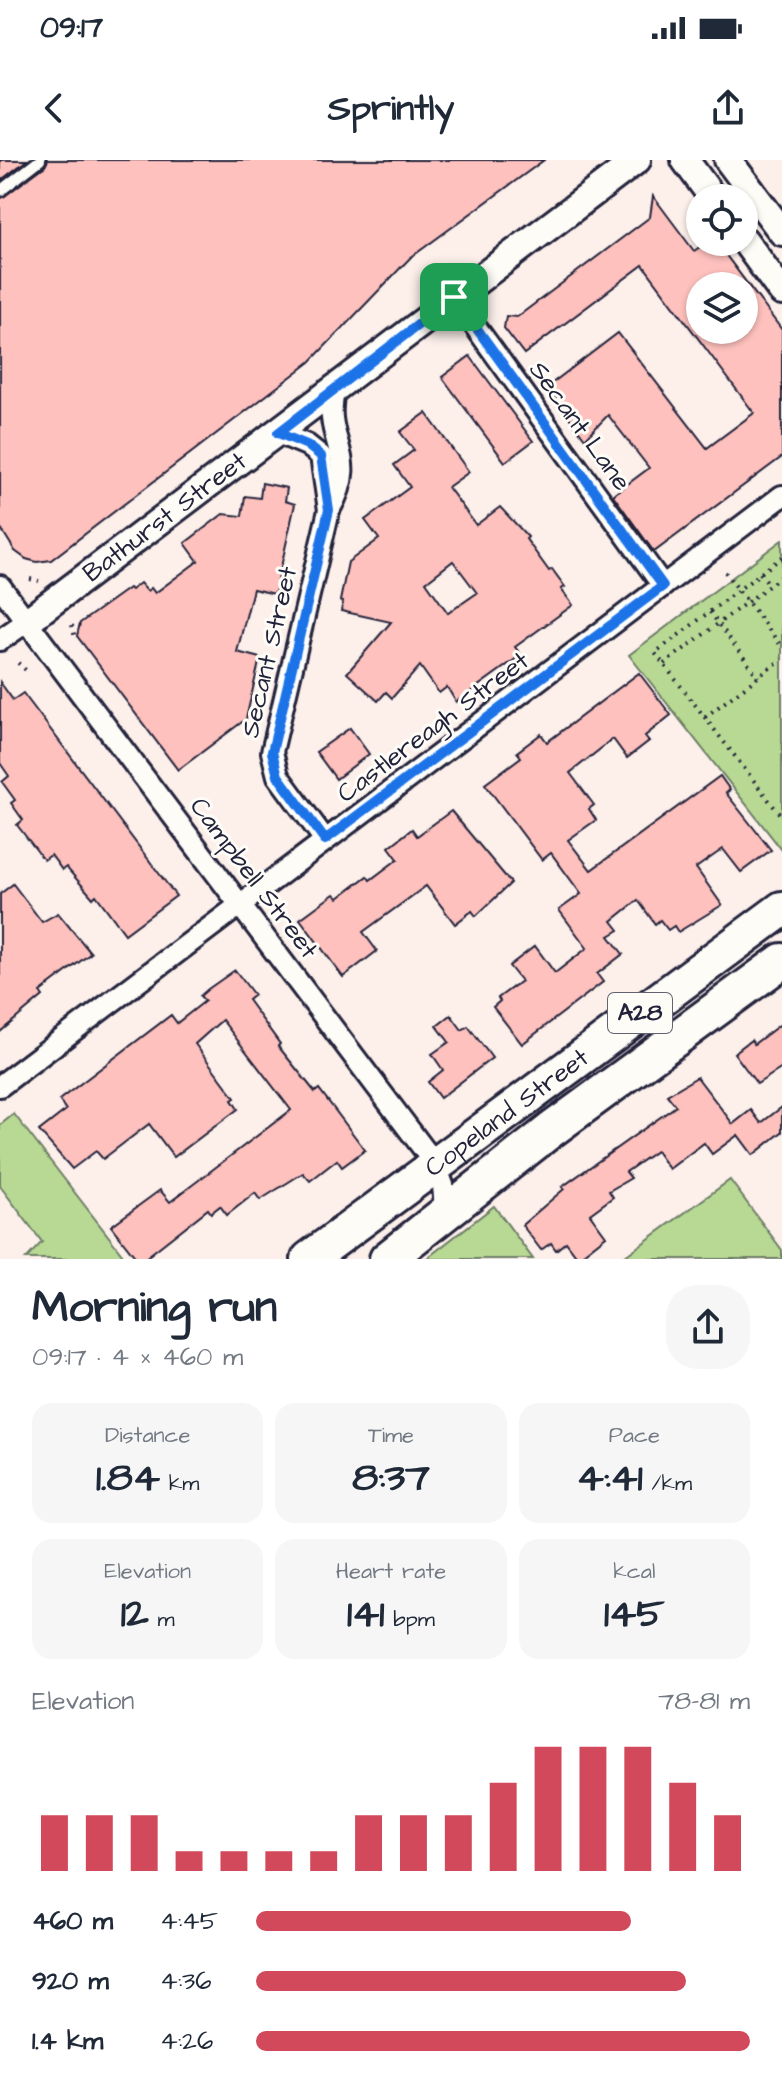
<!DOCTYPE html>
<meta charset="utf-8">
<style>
:root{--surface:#fff;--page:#f6f6f7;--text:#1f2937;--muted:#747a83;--accent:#d1495b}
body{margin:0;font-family:"Architects Daughter",sans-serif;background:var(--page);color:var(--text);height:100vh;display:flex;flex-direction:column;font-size:30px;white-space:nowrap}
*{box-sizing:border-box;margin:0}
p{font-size:26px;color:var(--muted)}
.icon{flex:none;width:44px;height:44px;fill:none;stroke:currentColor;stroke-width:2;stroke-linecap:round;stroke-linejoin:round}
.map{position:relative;height:1099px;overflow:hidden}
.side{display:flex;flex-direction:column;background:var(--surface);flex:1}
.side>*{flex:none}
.buttons{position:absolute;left:686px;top:24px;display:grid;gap:16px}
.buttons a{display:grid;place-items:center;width:72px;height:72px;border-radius:50%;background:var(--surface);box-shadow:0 2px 6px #0004;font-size:40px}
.pin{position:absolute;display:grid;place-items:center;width:68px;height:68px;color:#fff;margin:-34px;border-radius:16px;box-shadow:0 4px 12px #0006}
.round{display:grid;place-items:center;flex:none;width:84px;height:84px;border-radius:32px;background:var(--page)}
.headline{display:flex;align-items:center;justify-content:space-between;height:136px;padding:0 32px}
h1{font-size:44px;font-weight:700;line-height:60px}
.figures{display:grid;grid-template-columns:repeat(3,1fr);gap:12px;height:136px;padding:8px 32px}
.figures div{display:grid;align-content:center;border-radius:20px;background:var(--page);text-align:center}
.figures b{font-size:40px;font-weight:700}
.figures small{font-size:22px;font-weight:400}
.figures p{font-size:22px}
.chart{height:224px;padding:16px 32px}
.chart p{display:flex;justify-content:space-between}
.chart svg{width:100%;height:144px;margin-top:8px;stroke:var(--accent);stroke-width:6}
ul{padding:0 32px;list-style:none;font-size:26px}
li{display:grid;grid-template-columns:128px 96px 1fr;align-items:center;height:60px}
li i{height:20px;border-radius:10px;background:var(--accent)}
.status{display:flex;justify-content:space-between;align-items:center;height:56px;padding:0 40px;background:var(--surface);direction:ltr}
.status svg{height:22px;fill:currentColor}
header{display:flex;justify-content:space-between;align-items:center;height:104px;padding:0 32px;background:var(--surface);font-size:36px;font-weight:700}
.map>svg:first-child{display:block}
.green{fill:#b8d993;stroke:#6d7e67;stroke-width:2}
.building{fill:#fec1bd;stroke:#22223b;stroke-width:2;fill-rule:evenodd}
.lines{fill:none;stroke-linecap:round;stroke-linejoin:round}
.service-casing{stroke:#22223b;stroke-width:16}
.minor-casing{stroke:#22223b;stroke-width:26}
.tertiary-casing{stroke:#22223b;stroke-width:32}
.trunk-casing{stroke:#22223b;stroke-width:40}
.path{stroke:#22223b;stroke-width:4;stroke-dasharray:2 6;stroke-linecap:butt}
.service{stroke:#fdfcf7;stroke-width:10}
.minor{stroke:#fdfcf7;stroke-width:20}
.tertiary{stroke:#fdfcf7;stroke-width:26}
.trunk{stroke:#fdfcf7;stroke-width:34}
.route-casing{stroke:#fff;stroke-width:16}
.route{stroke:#1a73e8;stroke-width:10}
.labels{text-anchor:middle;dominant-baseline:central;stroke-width:6;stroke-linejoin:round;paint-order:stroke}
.shield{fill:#fdfcf7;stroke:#646373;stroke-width:2}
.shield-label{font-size:24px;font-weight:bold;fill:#22223b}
.street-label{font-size:26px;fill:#22223b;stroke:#fdfcf7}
</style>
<div class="status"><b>09:17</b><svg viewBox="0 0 49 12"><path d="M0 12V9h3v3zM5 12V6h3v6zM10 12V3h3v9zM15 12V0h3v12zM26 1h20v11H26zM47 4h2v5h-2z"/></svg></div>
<header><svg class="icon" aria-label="back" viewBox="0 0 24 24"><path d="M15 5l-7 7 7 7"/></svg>Sprintly<svg class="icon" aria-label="share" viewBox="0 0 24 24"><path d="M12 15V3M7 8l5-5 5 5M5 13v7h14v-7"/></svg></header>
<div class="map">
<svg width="782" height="1099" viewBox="0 0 782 1099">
<rect width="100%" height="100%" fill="#fdf0eb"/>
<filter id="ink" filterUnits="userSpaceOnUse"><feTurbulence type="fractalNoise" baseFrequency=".0125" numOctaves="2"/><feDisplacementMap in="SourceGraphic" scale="16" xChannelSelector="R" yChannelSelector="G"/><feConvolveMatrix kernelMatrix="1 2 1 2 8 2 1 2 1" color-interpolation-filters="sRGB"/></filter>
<g filter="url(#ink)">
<g class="green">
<path d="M782 380V690L629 495Z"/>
<path d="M14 954 126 1099H26L42 1082 0 1026V965Z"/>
<path d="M730 1020 782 1090V1099H621Z"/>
<path d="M494 1046 533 1099H426Z"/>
</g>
<g class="building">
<path d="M0 0H27L0 21Z"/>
<path d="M48 0H544L410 98 310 202 51 400 37 402 26 399 15 391 0 367V39L45 6Z"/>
<path d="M653 36 694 91 707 82H716L782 170V297L654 392 613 335 649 308 608 255 585 279 547 227 618 173 707 288 754 253 643 105 524 194 504 168 506 156 517 157 650 57ZM700 126H744V170H700Z"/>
<path d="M470 196 533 281 505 302 442 217Z"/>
<path d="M426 253 469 312 448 327 476 365 500 347 528 377 526 379 549 411 552 409 565 427 561 429 573 445 515 487 521 495 456 542 447 527 439 533 420 506 392 538 386 532 378 541 347 513 391 462 341 451 343 442 340 441 348 402 379 379 365 360 410 327 394 305 414 290 400 272ZM453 401 477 433 448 453 426 422Z"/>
<path d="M262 323 287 328 285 341 295 344 275 434 253 429 237 492 260 498 246 559 178 610 77 476 80 463 129 428 131 430 140 423 147 431 151 428 155 433 198 401 185 383 223 354 242 356 245 336 260 338Z"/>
<path d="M639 513 671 555 645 576 649 581 627 598 613 579 570 613 594 645 589 649 596 660 568 680 591 710 720 616 730 630 726 633 771 690 741 712 723 689 696 708 722 745 678 772 674 766 668 770 660 760 655 764 638 740 612 761 619 770 609 776 623 794 597 814 603 822 522 884 493 847 500 841 498 838 521 821 509 806 535 786 555 813 587 788 559 750 581 734 551 693 542 700 485 624 521 597 517 592 541 574 547 582Z"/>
<path d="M0 522 13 540 23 533 176 736 125 774 96 735 93 738 66 707 62 710 51 695 44 700 17 665 23 660 11 643 15 640 2 622 9 616 0 603Z"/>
<path d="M350 568 369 594 336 619 316 592Z"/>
<path d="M451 651 511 723 476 756 472 751 455 764 426 726 363 772 377 791 343 817 300 759 334 734 338 738 367 716 370 720 398 699 389 687 412 669 417 676Z"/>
<path d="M13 724 42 762 58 753 91 793 40 832 43 836 0 872V734Z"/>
<path d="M235 810 254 835 248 840 280 884 278 886 315 932 319 929 365 990 342 1007 337 1000 310 1021 303 1013 260 1040 255 1033 227 1055 220 1046 211 1053 208 1049 144 1099H137L111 1066 160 1030 170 1042 291 950 222 860 195 884 235 938 232 940 238 949 174 997 149 964 103 999 96 991 72 1009 39 971 66 950 59 940 171 855 177 863 205 841 200 836 208 829Z"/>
<path d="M451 855 462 870 468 866 492 898 440 938 428 922 443 910 432 894 449 882 437 866Z"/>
<path d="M782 863V908L757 924 734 893 751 880 754 884Z"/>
<path d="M697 917 733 964 751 950 761 963 782 947V972L753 995 738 975 712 994 704 983 669 1009 656 991 626 1012 631 1018 609 1031 613 1037 590 1054 606 1076 578 1098 566 1082 556 1090 551 1083 541 1090 522 1065 564 1029 562 1027 676 946 667 935Z"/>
</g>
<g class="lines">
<defs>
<path id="service" d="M0 31 40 0"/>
<g id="minor">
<path d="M454 137 663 426"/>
<path d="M278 273 307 285 321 296 329 350"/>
<path d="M0 426 435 1004 443 1025 445 1050"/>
<path d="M0 480 26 462"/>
<path d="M325 680 278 616 272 592 329 350C362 295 322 283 334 231"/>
<path d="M0 926 782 336"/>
</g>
<g id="tertiary">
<path d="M685 0 713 38"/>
<path d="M728 0 782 72"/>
<path d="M744 80 782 132"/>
<path id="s1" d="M26 462 637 0"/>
</g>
<g id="trunk">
<path id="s2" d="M309 1099 782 749"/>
<path d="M387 1099 551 970 782 801"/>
</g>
</defs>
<use href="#service" class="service-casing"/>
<use href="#minor" class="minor-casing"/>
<use href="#tertiary" class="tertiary-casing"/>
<use href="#trunk" class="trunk-casing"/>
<g class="path">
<path d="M782 397 655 493 782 657"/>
<path d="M725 412 782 487"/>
<path d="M760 413 770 425"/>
<path d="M30 419 39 421"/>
<path d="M710 452 758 517"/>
<path d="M72 465 75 478"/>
<path d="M18 503 29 513"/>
<path d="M664 504 782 416"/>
<path d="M705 557 782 499"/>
</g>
<use href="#service" class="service"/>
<use href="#minor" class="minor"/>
<use href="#tertiary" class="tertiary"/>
<use href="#trunk" class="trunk"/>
</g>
</g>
<g class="lines" filter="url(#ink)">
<defs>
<path id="route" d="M454 137 663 426 325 680 278 616 272 592 329 350 321 296 307 285 278 273Z"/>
</defs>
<use href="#route" class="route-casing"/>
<use href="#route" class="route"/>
</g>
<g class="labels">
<rect class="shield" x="608" y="833" width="64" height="40" rx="6"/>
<g class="shield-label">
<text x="640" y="853">A28</text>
</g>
<g class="street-label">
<text transform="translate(580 266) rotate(54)">Secant Lane</text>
<text stroke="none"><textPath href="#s1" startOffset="174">Bathurst Street</textPath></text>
<text transform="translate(269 492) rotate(-77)">Secant Street</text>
<text transform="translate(433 567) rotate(-37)">Castlereagh Street</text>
<text transform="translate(254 718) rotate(53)">Campbell Street</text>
<text stroke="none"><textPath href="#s2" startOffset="246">Copeland Street</textPath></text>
</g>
</g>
</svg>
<div class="buttons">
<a><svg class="icon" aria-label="locate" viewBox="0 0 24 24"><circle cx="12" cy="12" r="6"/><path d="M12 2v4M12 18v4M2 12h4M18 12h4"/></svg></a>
<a><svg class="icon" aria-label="layers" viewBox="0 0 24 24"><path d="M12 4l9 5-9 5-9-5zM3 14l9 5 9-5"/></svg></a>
</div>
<div class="pin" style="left:454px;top:137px;background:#1e9e55"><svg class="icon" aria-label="arrive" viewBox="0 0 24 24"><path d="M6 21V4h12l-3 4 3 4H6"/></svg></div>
</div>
<section class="side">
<div class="headline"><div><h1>Morning run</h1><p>09:17 · 4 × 460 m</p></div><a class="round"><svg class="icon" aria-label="share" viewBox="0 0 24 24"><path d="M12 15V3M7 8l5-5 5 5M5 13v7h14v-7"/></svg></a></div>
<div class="figures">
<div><p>Distance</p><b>1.84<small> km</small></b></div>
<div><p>Time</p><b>8:37</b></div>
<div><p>Pace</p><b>4:41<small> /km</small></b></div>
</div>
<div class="figures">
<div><p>Elevation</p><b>12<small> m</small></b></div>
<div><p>Heart rate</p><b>141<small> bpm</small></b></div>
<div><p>kcal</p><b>145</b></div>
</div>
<div class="chart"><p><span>Elevation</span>78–81 m</p>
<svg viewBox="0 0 160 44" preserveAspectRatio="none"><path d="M5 44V27M15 44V27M25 44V27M35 44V38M45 44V38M55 44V38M65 44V38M75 44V27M85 44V27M95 44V27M105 44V17M115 44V6M125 44V6M135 44V6M145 44V17M155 44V27"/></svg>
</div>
<ul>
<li><b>460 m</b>4:45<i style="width:76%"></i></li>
<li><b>920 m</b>4:36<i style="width:87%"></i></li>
<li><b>1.4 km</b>4:26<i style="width:100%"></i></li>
</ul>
</section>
